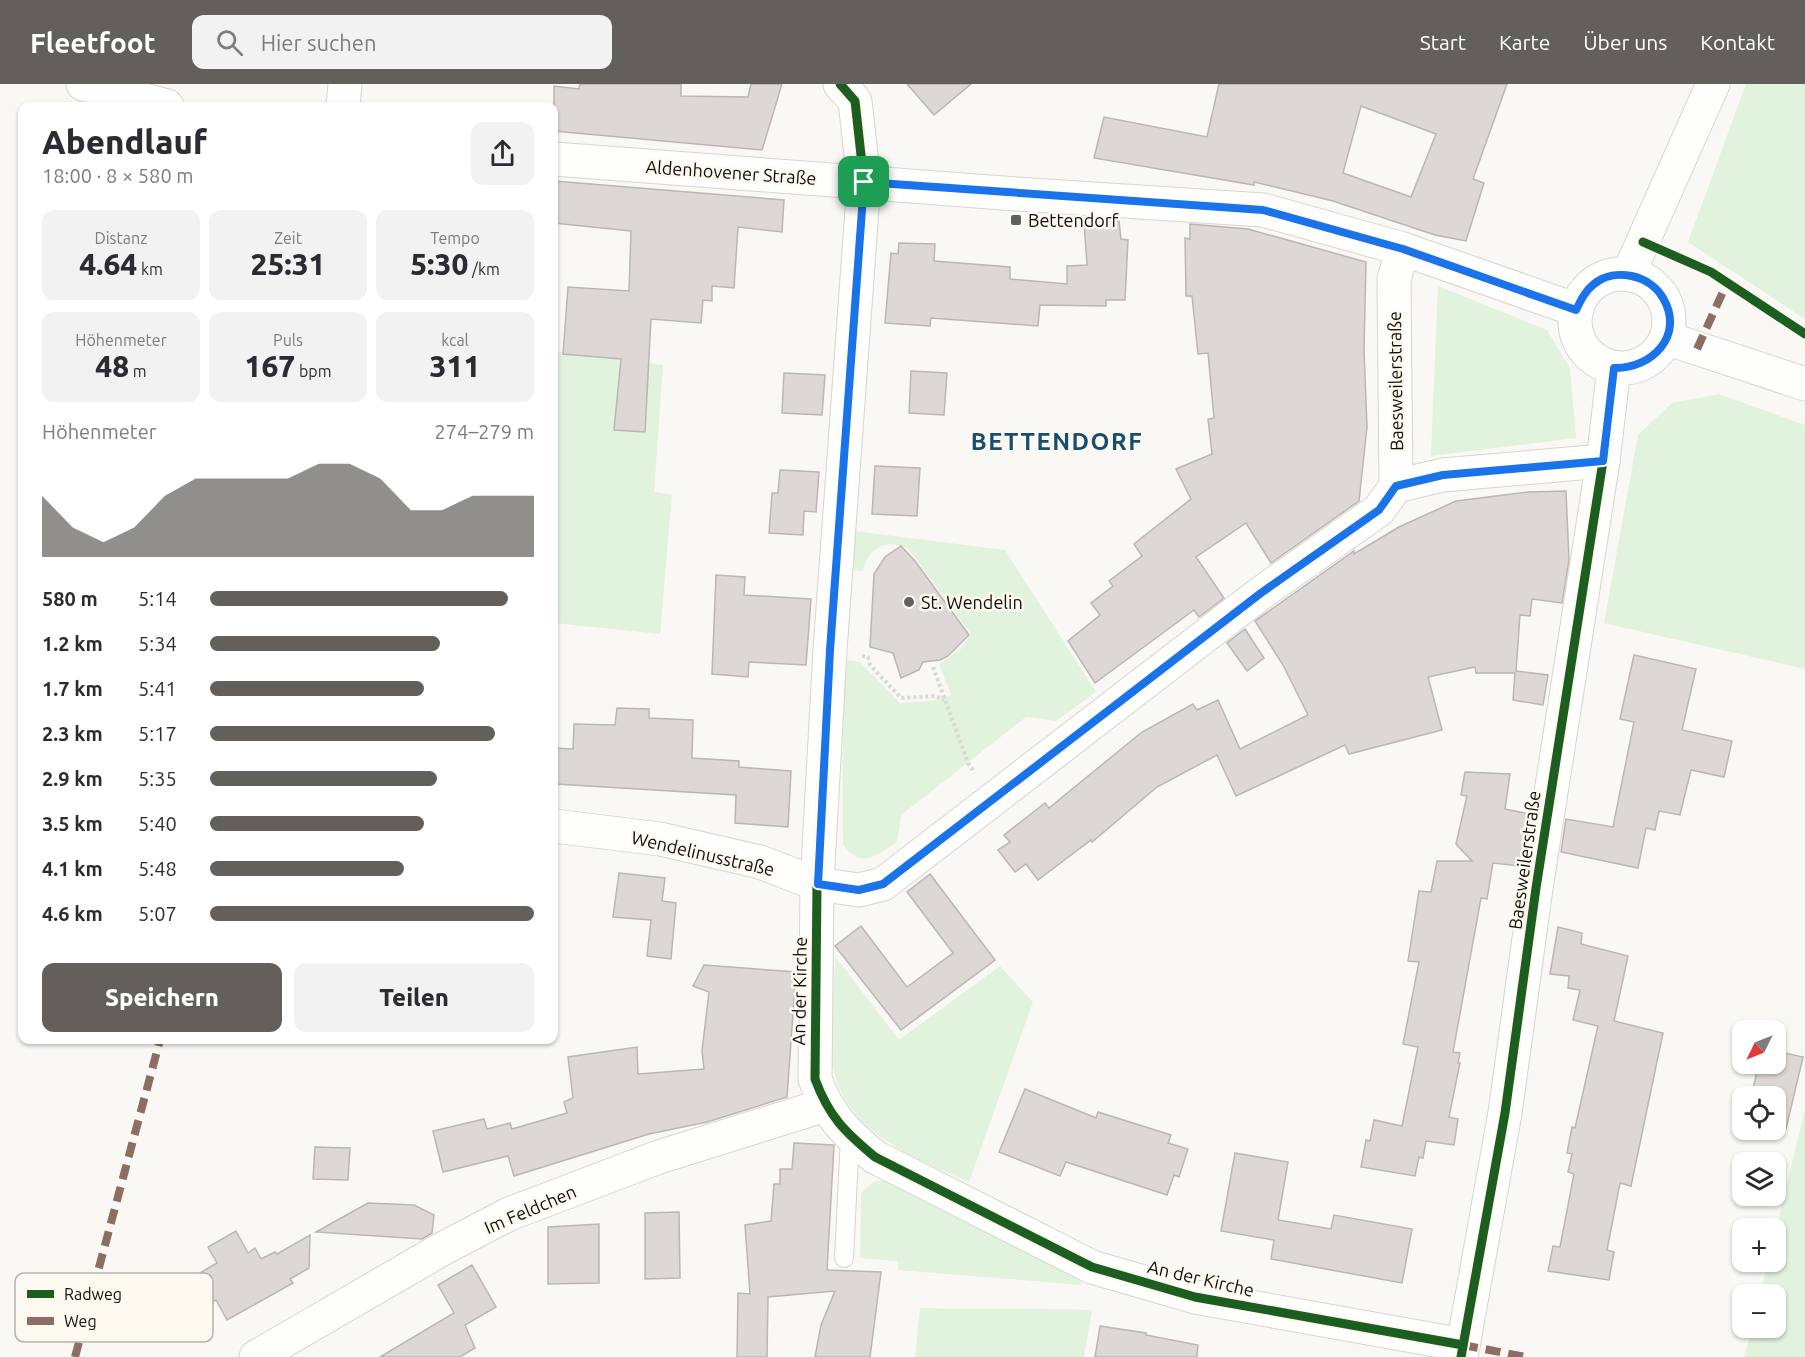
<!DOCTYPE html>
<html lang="de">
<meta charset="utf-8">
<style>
:root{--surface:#fff;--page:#f2f2f3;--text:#2b2b33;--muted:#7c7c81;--accent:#63605b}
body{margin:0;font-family:Ubuntu,sans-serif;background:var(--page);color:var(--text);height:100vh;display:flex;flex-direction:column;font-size:22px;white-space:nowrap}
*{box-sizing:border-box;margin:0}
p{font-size:20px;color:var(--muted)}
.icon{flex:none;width:33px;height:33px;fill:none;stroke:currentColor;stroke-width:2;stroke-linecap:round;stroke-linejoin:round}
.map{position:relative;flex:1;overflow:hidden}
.panel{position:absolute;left:18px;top:18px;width:540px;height:942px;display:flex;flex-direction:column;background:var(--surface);border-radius:12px;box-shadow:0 2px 4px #0004}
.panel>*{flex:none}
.needle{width:39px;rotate:227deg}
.buttons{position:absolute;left:1732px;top:936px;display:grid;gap:12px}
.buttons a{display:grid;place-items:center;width:54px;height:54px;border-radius:12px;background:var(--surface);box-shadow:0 2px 4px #0004;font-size:30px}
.pin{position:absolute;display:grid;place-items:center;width:51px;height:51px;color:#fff;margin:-26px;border-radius:12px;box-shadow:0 3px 9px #0006}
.round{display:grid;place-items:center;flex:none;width:63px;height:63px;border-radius:12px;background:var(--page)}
.overview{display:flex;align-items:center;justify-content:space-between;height:102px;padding:0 24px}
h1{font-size:33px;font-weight:800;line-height:45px}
.metrics{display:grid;grid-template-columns:repeat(3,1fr);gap:9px;height:102px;padding:6px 24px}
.metrics div{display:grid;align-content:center;border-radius:12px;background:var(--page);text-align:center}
.metrics b{font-size:30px;font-weight:800}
.metrics small{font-size:16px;font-weight:400}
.metrics p{font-size:16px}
.chart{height:168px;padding:12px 24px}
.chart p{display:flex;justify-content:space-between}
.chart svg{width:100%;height:108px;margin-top:6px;fill:var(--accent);opacity:.7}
.button{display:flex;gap:12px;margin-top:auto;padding:12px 24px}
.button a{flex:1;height:69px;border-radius:12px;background:var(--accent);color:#fff;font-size:24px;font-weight:800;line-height:69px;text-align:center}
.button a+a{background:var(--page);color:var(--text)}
ul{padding:0 24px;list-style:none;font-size:20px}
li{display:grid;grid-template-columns:96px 72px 1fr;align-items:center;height:45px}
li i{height:15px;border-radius:8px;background:var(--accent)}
header{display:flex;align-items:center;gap:36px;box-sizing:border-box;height:84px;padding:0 30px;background:var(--accent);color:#fff}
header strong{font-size:28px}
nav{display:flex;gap:33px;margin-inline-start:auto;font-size:21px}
.search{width:420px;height:54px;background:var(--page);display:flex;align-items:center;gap:15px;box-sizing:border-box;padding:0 21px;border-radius:12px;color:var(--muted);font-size:22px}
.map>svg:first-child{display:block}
.green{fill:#e1f2dd}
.building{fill:#ddd8d5;stroke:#bbb5b4;stroke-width:1.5;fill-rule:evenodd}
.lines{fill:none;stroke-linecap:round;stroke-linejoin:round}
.lane-casing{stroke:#d8d4cf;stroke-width:20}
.street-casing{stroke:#d8d4cf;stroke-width:35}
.secondary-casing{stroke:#d8d4cf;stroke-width:35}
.path{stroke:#d8d8d6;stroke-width:4;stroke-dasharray:3 3;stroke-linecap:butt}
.lane{stroke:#fefefd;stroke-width:18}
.street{stroke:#fefefd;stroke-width:33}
.secondary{stroke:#fefefd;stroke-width:33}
.quiet{stroke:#8d6e63;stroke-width:8;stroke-dasharray:15 8;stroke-linecap:butt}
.cycleway-casing{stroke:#fdf9f1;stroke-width:13}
.cycleway{stroke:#1b5e20;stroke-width:9}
.route-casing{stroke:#fff;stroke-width:12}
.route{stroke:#1a73e8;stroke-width:8}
.poi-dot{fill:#63605b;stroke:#fdf9f1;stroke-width:2}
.labels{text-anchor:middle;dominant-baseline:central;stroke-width:5;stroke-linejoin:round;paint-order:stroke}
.street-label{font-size:18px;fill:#120e08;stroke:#fdf9f1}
.poi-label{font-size:18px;fill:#120e08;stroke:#fdf9f1;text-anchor:start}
.district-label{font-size:24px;font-weight:bold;letter-spacing:1.5px;fill:#174d70;stroke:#fdf9f1}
.key{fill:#fdf9f1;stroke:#b6b2ab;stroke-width:1.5}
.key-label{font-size:16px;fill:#120e08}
</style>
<header>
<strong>Fleetfoot</strong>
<div class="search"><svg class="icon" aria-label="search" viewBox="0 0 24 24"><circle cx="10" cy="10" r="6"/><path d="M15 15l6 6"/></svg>Hier suchen</div>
<nav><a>Start</a><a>Karte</a><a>Über uns</a><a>Kontakt</a></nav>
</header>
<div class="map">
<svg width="1805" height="1273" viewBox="0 0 1805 1273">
<rect width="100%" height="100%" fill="#faf8f4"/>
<g class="green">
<path d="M1746 0H1805V235L1688 158Z"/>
<path d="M1438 202 1547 246 1570 284 1576 354 1431 372Z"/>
<path d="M554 267 663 281 654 408 672 411 660 550 554 539Z"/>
<path d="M1719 310 1805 341V585L1604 539 1638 351 1672 319Z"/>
<path d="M855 447 1005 466 1096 608 1056 637 1026 633 901 731 897 758C877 771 860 786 843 760L842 576 860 578 900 619 932 617 951 611 939 580 960 566 971 550 908 464C885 455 868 463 863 487L853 486Z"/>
<path d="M835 872 899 956 1000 882 1033 918 969 1098C913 1073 838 1046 832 974 830 941 834 906 835 872Z"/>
<path d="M1805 1025V1273H1744L1752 1244H1776V1210H1760L1768 1178H1776V1146Z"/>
<path d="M886 1096 1074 1189 1083 1201 898 1186V1177L860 1174 861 1109 873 1098Z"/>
<path d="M920 1224C978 1226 1035 1224 1092 1226L1084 1273H915Z"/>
</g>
<g class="building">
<path d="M580 0H681V12L748 13 751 0H782L762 66 554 47V2L579 5Z"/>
<path d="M907 0H971L934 31Z"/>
<path d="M1219 0H1507L1473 95 1484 99 1466 157 1435 151 1333 117 1254 98V101L1094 74 1104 33 1207 53ZM1361 22 1436 50 1411 113 1343 89Z"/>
<path d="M554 97 784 116 782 148 738 143 734 204 712 202V217L703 216 701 239 651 235 645 348 614 346 621 275 563 270 568 203 629 207 631 147 554 139Z"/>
<path d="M1119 137 1121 155 1128 156 1125 216H1106V222L1040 221 1038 242 931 234 930 242 885 239 891 169 898 170 899 159 935 160 934 177 1010 183V195L1067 200V182L1087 181 1084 138Z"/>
<path d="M1190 140 1248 145 1366 178 1364 266 1367 343 1359 417 1271 479 1246 439 1196 473 1224 514 1199 533 1194 526 1095 599 1068 557 1100 531 1091 519 1113 502 1109 497 1142 472 1134 460 1191 415 1176 385 1212 370 1208 335 1214 334 1208 269 1198 270 1192 212H1186L1185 154 1190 155Z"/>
<path d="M911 287 947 289 944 331 909 329Z"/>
<path d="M784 289 825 291 822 331 782 329Z"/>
<path d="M875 382 920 384 917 432 872 430Z"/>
<path d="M780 386 819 388 816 428 804 427 803 451 769 449 772 409H778Z"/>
<path d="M1566 407 1569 476 1562 519 1532 515 1530 532 1520 531 1516 587 1548 591 1543 621 1513 616 1515 589H1476L1475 583 1428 593 1442 646 1349 670 1345 661 1236 712 1217 671 1157 703 1092 758 1091 756 1038 796 1026 780 1015 788 998 766 1010 758 1004 751 1045 719 1049 724 1142 648 1193 620 1197 626 1218 616 1240 665 1308 631 1283 581 1255 537 1354 467V470L1399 443 1456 417 1528 408Z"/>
<path d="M901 462 915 477 969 551 948 572 940 576 923 578 919 586 901 594 893 569 870 563 874 490 885 473Z"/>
<path d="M716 491 745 493 744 511 811 515 806 581 749 578 748 593 712 590Z"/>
<path d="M1245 545 1264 574 1247 587 1227 559Z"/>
<path d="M1634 571 1696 585 1682 646 1732 657 1724 693 1691 686 1680 731 1659 727 1655 746 1646 744 1638 784 1561 768 1566 735 1613 743 1634 638 1620 635Z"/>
<path d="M617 624 649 625V634L693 636 692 674 739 677V683L791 687 788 743 735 739 736 711 556 700 557 694H554V664L573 665 574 640 615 641Z"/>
<path d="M1465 688 1510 690 1505 725 1529 730 1520 782 1493 779 1487 815 1481 814 1453 968 1460 969 1458 979H1460L1449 1033 1458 1035 1454 1061 1426 1057 1423 1074 1419 1073 1415 1092 1361 1083 1366 1056 1370 1057 1374 1036 1402 1042 1418 963 1403 960 1419 878 1408 877 1419 807 1431 808 1437 777H1472L1456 760 1467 712 1461 711Z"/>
<path d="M619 789 665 794 662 817 676 819 671 875 647 872 651 836 613 833Z"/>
<path d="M930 790 995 876 901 946 835 862 861 842 907 903 953 869 907 808Z"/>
<path d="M1558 843 1582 849 1581 860 1628 872 1614 937 1663 949 1631 1102 1620 1099 1607 1166 1614 1168 1609 1196 1548 1187 1553 1162 1560 1163 1574 1090 1568 1088 1572 1070 1567 1069 1572 1043 1575 1044 1598 942 1573 936 1580 906 1568 904 1569 892 1550 890Z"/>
<path d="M704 881 796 888 787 1013 707 1038 649 1050 514 1092 508 1072 443 1088 433 1047 484 1035 487 1045 510 1039 512 1045 567 1029 564 1018 573 1014 568 973 637 963 638 990 704 985 702 967 709 908 693 902Z"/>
<path d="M1776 967 1803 973 1786 1045 1776 1044V1012H1751L1759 980H1776Z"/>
<path d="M1025 1005 1096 1034 1098 1028 1171 1051 1168 1059 1188 1065 1179 1093 1174 1091 1167 1111 1066 1078 1060 1092 999 1068Z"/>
<path d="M794 1059 834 1061 827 1186 881 1188 870 1273H815L821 1241 835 1207 768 1213 767 1273H737L738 1209 750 1210 745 1141 771 1137 774 1100H780V1085H792Z"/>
<path d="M315 1063 350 1064 348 1096 313 1095Z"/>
<path d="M1235 1069 1288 1078 1278 1136 1331 1145 1334 1131 1412 1145 1402 1199 1271 1175 1274 1156 1221 1147Z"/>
<path d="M368 1119 414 1121 434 1131 432 1149 422 1155 316 1148Z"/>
<path d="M679 1128 680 1194 645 1195V1129Z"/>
<path d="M599 1140V1199L548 1200V1143Z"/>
<path d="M236 1147 248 1169 255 1164 261 1175 275 1168 277 1170 310 1151 309 1184 290 1195 293 1199 227 1236 216 1216 192 1230 176 1203 217 1179 208 1163Z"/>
<path d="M472 1181 496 1223 465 1241 475 1264 460 1273H380L454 1229 438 1201Z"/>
<path d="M1100 1242 1146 1249V1251L1198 1261 1197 1273H1095Z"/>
</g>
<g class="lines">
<defs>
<path id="lane" d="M844 1174 850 1052"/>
<g id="street">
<path d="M840 0 855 17 864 98 830 566 817 800 815 995C829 1033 845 1048 875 1073L1092 1183 1195 1213 1463 1261"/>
<path d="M343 22 345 0"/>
<path d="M1396 402 1394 195 1403 165"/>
<path d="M1396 402 1443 391 1603 377"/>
<path d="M554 742 660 755 760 778 817 800 859 806 883 800 1261 509 1379 426 1396 402"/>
<path d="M256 1273 442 1165 509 1130 659 1073 825 1021"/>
</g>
<g id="secondary">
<path d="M83 0 167 22"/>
<path d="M554 75 1016 110 1263 126 1403 165 1577 226"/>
<circle cx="1622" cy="237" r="47"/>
<path d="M1628 191 1713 0"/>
<path d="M1666 254 1805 300"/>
<path d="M1461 1273 1505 1029 1536 804 1603 377 1614 284"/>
</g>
</defs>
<use href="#lane" class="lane-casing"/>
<use href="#street" class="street-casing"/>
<use href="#secondary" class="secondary-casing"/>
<g class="path">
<path d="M862 572 868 573 870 581 901 614 936 612 944 616"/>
<path d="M933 583 968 679 975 689"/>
</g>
<use href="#lane" class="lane"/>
<use href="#street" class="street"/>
<use href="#secondary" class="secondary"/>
<g class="quiet">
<path d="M1697 265 1727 199"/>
<path d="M1463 1261 1526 1273"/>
<path d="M75 1273 160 956"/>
</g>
<defs>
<g id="cycleway">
<path d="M840 0 855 17 864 98 830 566 817 800 815 995C829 1033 845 1048 875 1073L1092 1183 1195 1213 1463 1261"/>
<path d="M1643 158 1711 188 1805 250"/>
<path d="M1461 1273 1505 1029 1536 804 1603 377 1614 284"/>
</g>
</defs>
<use href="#cycleway" class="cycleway-casing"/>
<use href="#cycleway" class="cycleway"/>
</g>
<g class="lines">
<defs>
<path id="route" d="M864 98 1263 126 1403 165 1576 226C1581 216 1585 207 1594 200 1615 183 1650 191 1663 214 1685 251 1652 285 1614 284L1603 377 1443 391 1396 402 1379 426 1261 509 883 800 859 806 818 800 830 566Z"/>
</defs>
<use href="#route" class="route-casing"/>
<use href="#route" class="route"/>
</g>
<g class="poi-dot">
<rect x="1010" y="130" width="12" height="12" rx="3"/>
<circle cx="909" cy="518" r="6"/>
</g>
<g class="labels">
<g class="street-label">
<text transform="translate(731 88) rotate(4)">Aldenhovener Straße</text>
<text transform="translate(1395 297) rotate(-91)">Baesweilerstraße</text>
<text transform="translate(703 769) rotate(13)">Wendelinusstraße</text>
<text transform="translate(1524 776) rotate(-82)">Baesweilerstraße</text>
<text transform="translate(799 907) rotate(-89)">An der Kirche</text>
<text transform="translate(530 1125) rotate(-23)">Im Feldchen</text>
<text transform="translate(1201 1194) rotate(13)">An der Kirche</text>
</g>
<g class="poi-label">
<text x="1028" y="136">Bettendorf</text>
<text x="921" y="518">St. Wendelin</text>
</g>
<g class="district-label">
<text x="1057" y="357">BETTENDORF</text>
</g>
</g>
<rect x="15" y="1189" width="198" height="69" rx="9" class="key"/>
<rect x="27" y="1206" width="27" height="8" fill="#1b5e20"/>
<rect x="27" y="1233" width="27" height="8" fill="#8d6e63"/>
<g class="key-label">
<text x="64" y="1216">Radweg</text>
<text x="64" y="1243">Weg</text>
</g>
</svg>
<div class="buttons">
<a><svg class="needle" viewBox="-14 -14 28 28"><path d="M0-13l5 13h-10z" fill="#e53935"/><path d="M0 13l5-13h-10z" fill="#7c7c81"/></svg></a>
<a><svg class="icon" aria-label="locate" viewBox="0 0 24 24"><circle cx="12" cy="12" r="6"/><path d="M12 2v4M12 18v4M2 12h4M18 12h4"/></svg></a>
<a><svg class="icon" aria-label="layers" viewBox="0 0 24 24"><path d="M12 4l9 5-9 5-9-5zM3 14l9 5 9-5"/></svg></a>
<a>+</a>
<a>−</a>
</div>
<div class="pin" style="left:864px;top:98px;background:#1e9e55"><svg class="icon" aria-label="arrive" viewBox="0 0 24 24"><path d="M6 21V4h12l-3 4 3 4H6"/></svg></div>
<section class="panel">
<div class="overview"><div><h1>Abendlauf</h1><p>18:00 · 8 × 580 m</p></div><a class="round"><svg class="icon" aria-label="share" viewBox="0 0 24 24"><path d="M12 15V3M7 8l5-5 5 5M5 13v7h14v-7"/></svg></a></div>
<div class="metrics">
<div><p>Distanz</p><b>4.64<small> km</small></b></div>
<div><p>Zeit</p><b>25:31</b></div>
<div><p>Tempo</p><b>5:30<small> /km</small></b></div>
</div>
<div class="metrics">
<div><p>Höhenmeter</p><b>48<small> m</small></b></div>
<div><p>Puls</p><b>167<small> bpm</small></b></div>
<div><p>kcal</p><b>311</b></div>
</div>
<div class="chart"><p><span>Höhenmeter</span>274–279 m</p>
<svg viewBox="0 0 160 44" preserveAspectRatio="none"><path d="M0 44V19L10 32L20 38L30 32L40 19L50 12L60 12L70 12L80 12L90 6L100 6L110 12L120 25L130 25L140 19L150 19L160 19V44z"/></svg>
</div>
<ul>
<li><b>580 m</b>5:14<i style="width:92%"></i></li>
<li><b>1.2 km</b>5:34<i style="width:71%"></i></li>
<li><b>1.7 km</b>5:41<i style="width:66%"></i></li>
<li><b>2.3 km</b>5:17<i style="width:88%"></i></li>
<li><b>2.9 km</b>5:35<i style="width:70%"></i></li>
<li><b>3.5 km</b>5:40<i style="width:66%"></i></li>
<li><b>4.1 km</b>5:48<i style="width:60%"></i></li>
<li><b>4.6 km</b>5:07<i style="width:100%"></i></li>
</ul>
<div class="button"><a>Speichern</a><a>Teilen</a></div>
</section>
</div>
